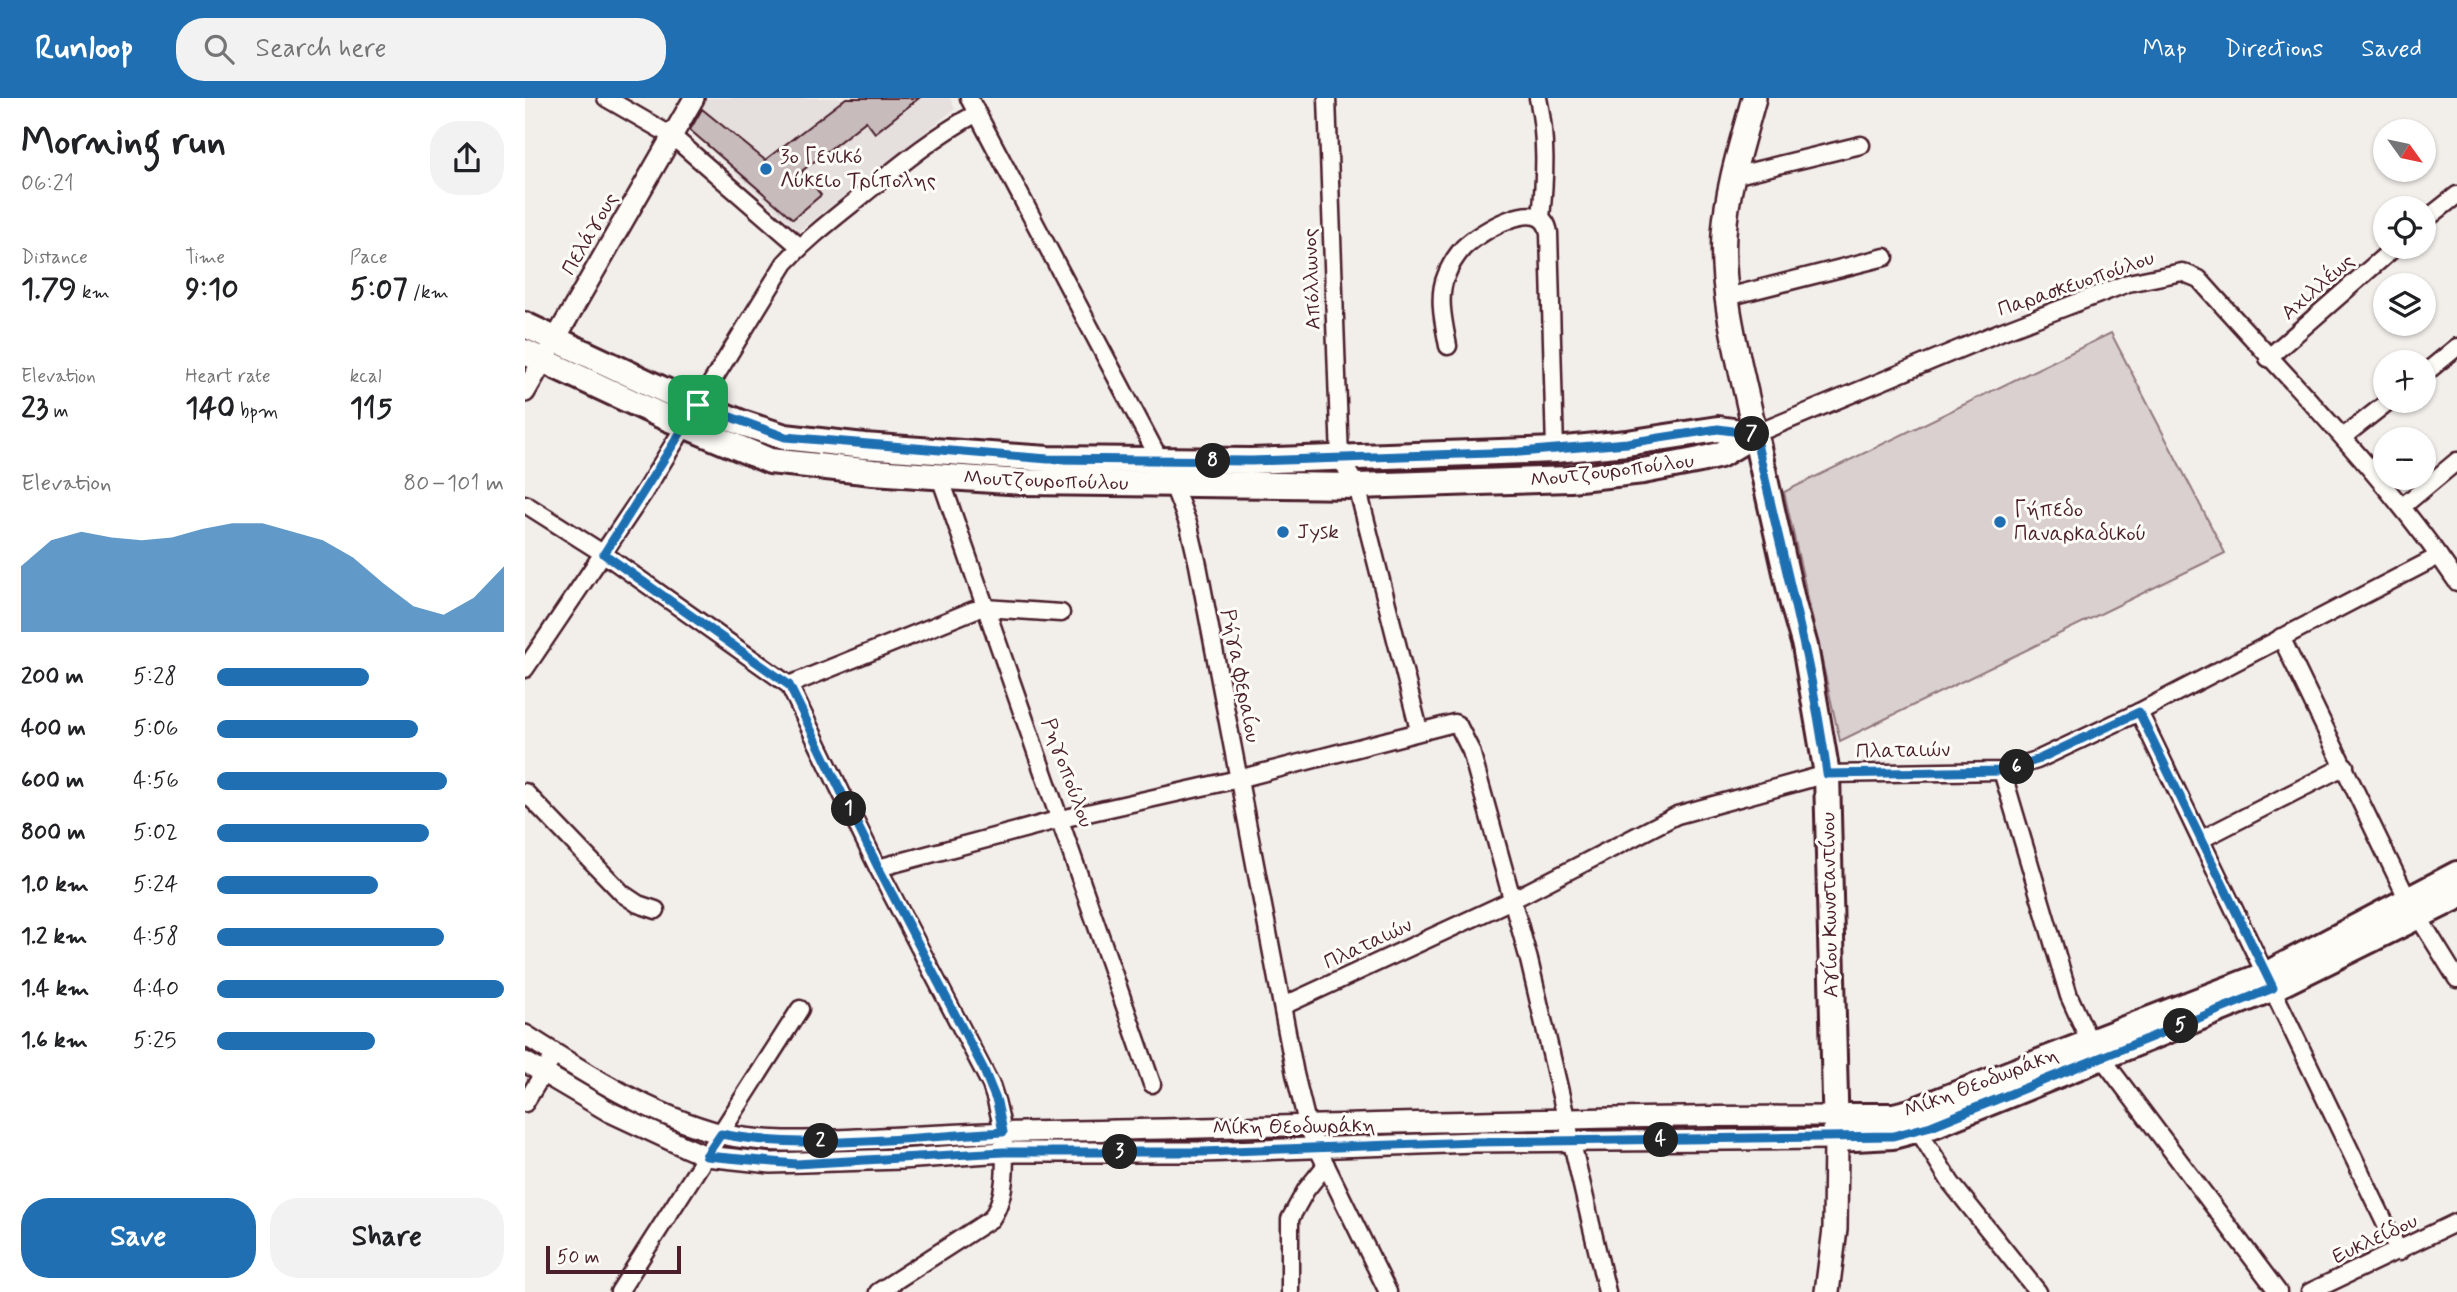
<!DOCTYPE html>
<meta charset="utf-8">
<style>
:root{--surface:#fff;--page:#f2f2f2;--text:#202124;--muted:#757577;--accent:#1f6fb2}
body{margin:0;font-family:Mynerve,sans-serif;background:var(--page);color:var(--text);height:100vh;display:flex;flex-direction:column;font-size:26px;white-space:nowrap}
*{box-sizing:border-box;margin:0}
p{font-size:23px;color:var(--muted)}
.icon{flex:none;width:38px;height:38px;fill:none;stroke:currentColor;stroke-width:2;stroke-linecap:round;stroke-linejoin:round}
.map{position:relative;flex:1;overflow:hidden}
.sheet{display:flex;flex-direction:column;background:var(--surface);width:525px}
.sheet>*{flex:none}
.needle{width:46px;rotate:123deg}
.fabs{position:absolute;left:1848px;top:21px;display:grid;gap:14px}
.fabs a{display:grid;place-items:center;width:63px;height:63px;border-radius:50%;background:var(--surface);box-shadow:0 2px 5px #0004;font-size:35px}
.scale{position:absolute;left:21px;bottom:18px;width:135px;box-sizing:border-box;padding-left:7px;border:4px solid #4a1f2b;border-top:0;font-size:19px;line-height:24px;white-space:nowrap;color:#4a1f2b;-webkit-text-stroke:5px #fdfcf7;paint-order:stroke}
.pin{position:absolute;display:grid;place-items:center;width:60px;height:60px;color:#fff;margin:-30px;border-radius:14px;box-shadow:0 4px 10px #0006}
.km{position:absolute;width:35px;height:35px;margin:-18px;border-radius:50%;background:#222;color:#fff;font-size:19px;line-height:35px;text-align:center}
.round{display:grid;place-items:center;flex:none;width:74px;height:74px;border-radius:28px;background:var(--page)}
.summary{display:flex;align-items:center;justify-content:space-between;height:119px;padding:0 21px}
h1{font-size:38px;font-weight:800;line-height:52px}
.stats{display:grid;grid-template-columns:repeat(3,1fr);gap:10px;height:119px;padding:7px 21px}
.stats div{display:grid;align-content:center}
.stats b{font-size:30px;font-weight:800}
.stats small{font-size:19px;font-weight:400}
.stats p{font-size:19px}
.chart{height:196px;padding:14px 21px}
.chart p{display:flex;justify-content:space-between}
.chart svg{width:100%;height:126px;margin-top:7px;fill:var(--accent);opacity:.7}
.action{display:flex;gap:14px;margin-top:auto;padding:14px 21px}
.action a{flex:1;height:80px;border-radius:28px;background:var(--accent);color:#fff;font-size:28px;font-weight:800;line-height:80px;text-align:center}
.action a+a{background:var(--page);color:var(--text)}
ul{padding:0 21px;list-style:none;font-size:23px}
li{display:grid;grid-template-columns:112px 84px 1fr;align-items:center;height:52px}
li i{height:18px;border-radius:9px;background:var(--accent)}
header{display:flex;align-items:center;gap:42px;box-sizing:border-box;height:98px;padding:0 35px;background:var(--accent);color:#fff}
header strong{font-size:33px}
nav{display:flex;gap:38px;margin-inline-start:auto;font-size:24px}
.search{width:490px;height:63px;background:var(--page);display:flex;align-items:center;gap:18px;box-sizing:border-box;padding:0 24px;border-radius:28px;color:var(--muted);font-size:26px}
main{display:flex;flex:1;min-height:0}
.map>svg:first-child{display:block}
.built{fill:#e5dfdd}
.green{fill:#d9d0cf;stroke:#92787d;stroke-width:2}
.building{fill:#c8bbbb;stroke:#4a1f2b;stroke-width:2}
.lines{fill:none;stroke-linecap:round;stroke-linejoin:round}
.minor-casing{stroke:#4a1f2b;stroke-width:21}
.tertiary-casing{stroke:#4a1f2b;stroke-width:24}
.secondary-casing{stroke:#4a1f2b;stroke-width:28}
.primary-casing{stroke:#4a1f2b;stroke-width:30}
.minor{stroke:#fdfcf7;stroke-width:16}
.tertiary{stroke:#fdfcf7;stroke-width:19}
.secondary{stroke:#fdfcf7;stroke-width:23}
.primary{stroke:#fdfcf7;stroke-width:24}
.route-casing{stroke:#fff;stroke-width:14}
.route{stroke:#1f6fb2;stroke-width:9}
.poi-dot{fill:#1f6fb2;stroke:#fdfcf7;stroke-width:2.5}
.labels{text-anchor:middle;dominant-baseline:central;stroke-width:6;stroke-linejoin:round;paint-order:stroke}
.poi-label{font-size:21px;fill:#4a1f2b;stroke:#fdfcf7;text-anchor:start}
.street-label{font-size:21px;fill:#4a1f2b;stroke:#fdfcf7}
</style>
<header>
<strong>Runloop</strong>
<div class="search"><svg class="icon" aria-label="search" viewBox="0 0 24 24"><circle cx="10" cy="10" r="6"/><path d="M15 15l6 6"/></svg>Search here</div>
<nav><a>Map</a><a>Directions</a><a>Saved</a></nav>
</header>
<main>
<section class="sheet">
<div class="summary"><div><h1>Morning run</h1><p>06:21</p></div><a class="round"><svg class="icon" aria-label="share" viewBox="0 0 24 24"><path d="M12 15V3M7 8l5-5 5 5M5 13v7h14v-7"/></svg></a></div>
<div class="stats">
<div><p>Distance</p><b>1.79<small> km</small></b></div>
<div><p>Time</p><b>9:10</b></div>
<div><p>Pace</p><b>5:07<small> /km</small></b></div>
</div>
<div class="stats">
<div><p>Elevation</p><b>23<small> m</small></b></div>
<div><p>Heart rate</p><b>140<small> bpm</small></b></div>
<div><p>kcal</p><b>115</b></div>
</div>
<div class="chart"><p><span>Elevation</span>80–101 m</p>
<svg viewBox="0 0 160 44" preserveAspectRatio="none"><path d="M0 44V21L10 12L20 9L30 11L40 12L50 11L60 8L70 6L80 6L90 9L100 12L110 18L120 27L130 35L140 38L150 32L160 21V44z"/></svg>
</div>
<ul>
<li><b>200 m</b>5:28<i style="width:53%"></i></li>
<li><b>400 m</b>5:06<i style="width:70%"></i></li>
<li><b>600 m</b>4:56<i style="width:80%"></i></li>
<li><b>800 m</b>5:02<i style="width:74%"></i></li>
<li><b>1.0 km</b>5:24<i style="width:56%"></i></li>
<li><b>1.2 km</b>4:58<i style="width:79%"></i></li>
<li><b>1.4 km</b>4:40<i style="width:100%"></i></li>
<li><b>1.6 km</b>5:25<i style="width:55%"></i></li>
</ul>
<div class="action"><a>Save</a><a>Share</a></div>
</section>
<div class="map">
<svg width="1932" height="1194" viewBox="0 0 1932 1194">
<rect width="100%" height="100%" fill="#f2efeb"/>
<filter id="ink" filterUnits="userSpaceOnUse"><feTurbulence type="fractalNoise" baseFrequency=".0143" numOctaves="2"/><feDisplacementMap in="SourceGraphic" scale="14" xChannelSelector="R" yChannelSelector="G"/><feConvolveMatrix kernelMatrix="1 2 1 2 8 2 1 2 1" color-interpolation-filters="sRGB"/></filter>
<g filter="url(#ink)">
<path class="built" d="M182 0H425L430 11 274 133 162 31Z"/>
<path class="green" d="M1586 235 1700 455 1315 643 1259 394Z"/>
<path class="building" d="M321 0H394L350 35 341 23 277 73 296 97 268 121 165 32 177 11 240 62Z"/>
<g class="lines">
<defs>
<g id="minor">
<path d="M81 0 147 38 275 149"/>
<path d="M444 0 648 387 664 428 673 467 770 976 783 1029 792 1049 863 1194"/>
<path d="M802 0 815 361 832 388 894 632"/>
<path d="M1013 0C1022 40 1020 79 1016 120"/>
<path d="M1208 78 1336 47"/>
<path d="M1899 123 1932 97"/>
<path d="M1202 199 1360 159"/>
<path d="M923 248C919 226 912 199 921 178 925 167 931 158 938 150 953 135 1018 94 1024 135L1030 352"/>
<path d="M1743 260 1870 149"/>
<path d="M1899 276 1932 249"/>
<path d="M1230 336 1475 234 1603 185 1657 174 1674 181C1762 281 1858 374 1932 484"/>
<path d="M1818 339 1864 303"/>
<path d="M415 379 627 986"/>
<path d="M0 406 79 456 264 587 353 770 536 721 713 681 929 625 933 627 946 653 1004 862 1082 1194"/>
<path d="M1878 408 1932 363"/>
<path d="M1756 539 1883 802 1932 881"/>
<path d="M0 571 118 396 260 165C284 139 311 119 338 97 375 67 410 38 452 15"/>
<path d="M264 587 449 512 460 510 536 515"/>
<path d="M1614 614 1874 1154"/>
<path d="M1477 673 1544 898 1565 944 1753 1194"/>
<path d="M0 694 98 796 113 806 131 812"/>
<path d="M1677 741 1820 668"/>
<path d="M353 770 466 987C479 1023 489 1089 466 1121L353 1194"/>
<path d="M758 908 987 802 1152 717 1302 676 1477 673 1512 662 1614 614 1914 458"/>
<path d="M0 1005 30 956"/>
<path d="M1393 1032 1426 1085 1513 1194"/>
<path d="M94 1194 275 911"/>
<path d="M765 1194V1121L781 1092 801 1067"/>
<path d="M1785 1194 1932 1124"/>
</g>
<g id="tertiary">
<path d="M0 294 169 0"/>
<path d="M0 937C61 976 127 1018 197 1036 240 1046 287 1043 331 1041 386 1039 442 1035 498 1034 768 1029 1039 1018 1309 1018"/>
<path d="M0 964 85 1014 160 1049 181 1058 246 1065 376 1061 479 1054H677L950 1044 1311 1041"/>
</g>
<g id="secondary">
<path d="M1229 0C1217 44 1202 89 1199 136 1195 202 1217 271 1230 336"/>
<path d="M1302 1194 1310 1131 1311 1041"/>
</g>
<g id="primary">
<path d="M0 227 143 294 217 325 260 339 339 348 523 361 726 363 1030 352 1102 345 1193 331 1230 336"/>
<path d="M0 254 135 317 245 363 348 374 498 384 832 388 1045 381 1118 373 1175 362 1195 357 1230 336"/>
<path d="M1230 336 1268 506 1280 548 1302 676 1311 1041 1368 1038 1406 1028 1748 890 1932 799"/>
<path d="M1309 1018H1369L1385 1014 1742 876 1932 776"/>
</g>
</defs>
<use href="#minor" class="minor-casing"/>
<use href="#tertiary" class="tertiary-casing"/>
<use href="#secondary" class="secondary-casing"/>
<use href="#primary" class="primary-casing"/>
<use href="#minor" class="minor"/>
<use href="#tertiary" class="tertiary"/>
<use href="#secondary" class="secondary"/>
<use href="#primary" class="primary"/>
</g>
</g>
<g class="lines" filter="url(#ink)">
<defs>
<path id="route" d="M173 307 260 339 523 361 726 363 995 354 1102 345 1193 331 1230 336C1254 449 1287 561 1302 676L1477 673 1512 662 1614 614 1748 890 1406 1028 1368 1038 950 1044 677 1054H479L271 1066 181 1058 196 1036C283 1053 389 1039 478 1034L472 1004 458 970 353 769 264 587 79 456Z"/>
</defs>
<use href="#route" class="route-casing"/>
<use href="#route" class="route"/>
</g>
<g class="poi-dot">
<circle cx="241" cy="71" r="7"/>
<circle cx="1475" cy="424" r="7"/>
<circle cx="758" cy="434" r="7"/>
</g>
<g class="labels">
<g class="poi-label">
<text x="255" y="59">3ο Γενικό<tspan x="255" dy="24">Λύκειο Τρίπολης</tspan></text>
<text x="1489" y="412">Γήπεδο<tspan x="1489" dy="24">Παναρκαδικού</tspan></text>
<text x="772" y="434">Jysk</text>
</g>
<g class="street-label">
<text transform="translate(65 136) rotate(-60)">Πελάγους</text>
<text transform="translate(787 181) rotate(-92)">Απόλλωνος</text>
<text transform="translate(1551 186) rotate(-19)">Παρασκευοπούλου</text>
<text transform="translate(1793 189) rotate(-41)">Αχιλλέως</text>
<text transform="translate(1087 373) rotate(-7)">Μουτζουροπούλου</text>
<text transform="translate(521 383) rotate(2)">Μουτζουροπούλου</text>
<text transform="translate(715 578) rotate(79)">Ρήγα Φεραίου</text>
<text transform="translate(1378 653) rotate(-1)">Πλαταιών</text>
<text transform="translate(542 675) rotate(70)">Ρηγοπούλου</text>
<text transform="translate(1305 807) rotate(-91)">Αγίου Κωνσταντίνου</text>
<text transform="translate(843 846) rotate(-25)">Πλαταιών</text>
<text transform="translate(1456 985) rotate(-21)">Μίκη Θεοδωράκη</text>
<text transform="translate(769 1029) rotate(-1)">Μίκη Θεοδωράκη</text>
<text transform="translate(1850 1141) rotate(-25)">Ευκλείδου</text>
</g>
</g>
</svg>
<div class="fabs">
<a><svg class="needle" viewBox="-14 -14 28 28"><path d="M0-13l5 13h-10z" fill="#e53935"/><path d="M0 13l5-13h-10z" fill="#757577"/></svg></a>
<a><svg class="icon" aria-label="locate" viewBox="0 0 24 24"><circle cx="12" cy="12" r="6"/><path d="M12 2v4M12 18v4M2 12h4M18 12h4"/></svg></a>
<a><svg class="icon" aria-label="layers" viewBox="0 0 24 24"><path d="M12 4l9 5-9 5-9-5zM3 14l9 5 9-5"/></svg></a>
<a>+</a>
<a>−</a>
</div>
<div class="scale">50 m</div>
<div class="pin" style="left:173px;top:307px;background:#1e9e55"><svg class="icon" aria-label="arrive" viewBox="0 0 24 24"><path d="M6 21V4h12l-3 4 3 4H6"/></svg></div>
<b class="km" style="left:324px;top:711px">1</b>
<b class="km" style="left:296px;top:1043px">2</b>
<b class="km" style="left:595px;top:1054px">3</b>
<b class="km" style="left:1136px;top:1042px">4</b>
<b class="km" style="left:1656px;top:928px">5</b>
<b class="km" style="left:1492px;top:669px">6</b>
<b class="km" style="left:1227px;top:336px">7</b>
<b class="km" style="left:688px;top:363px">8</b>
</div>
</main>
